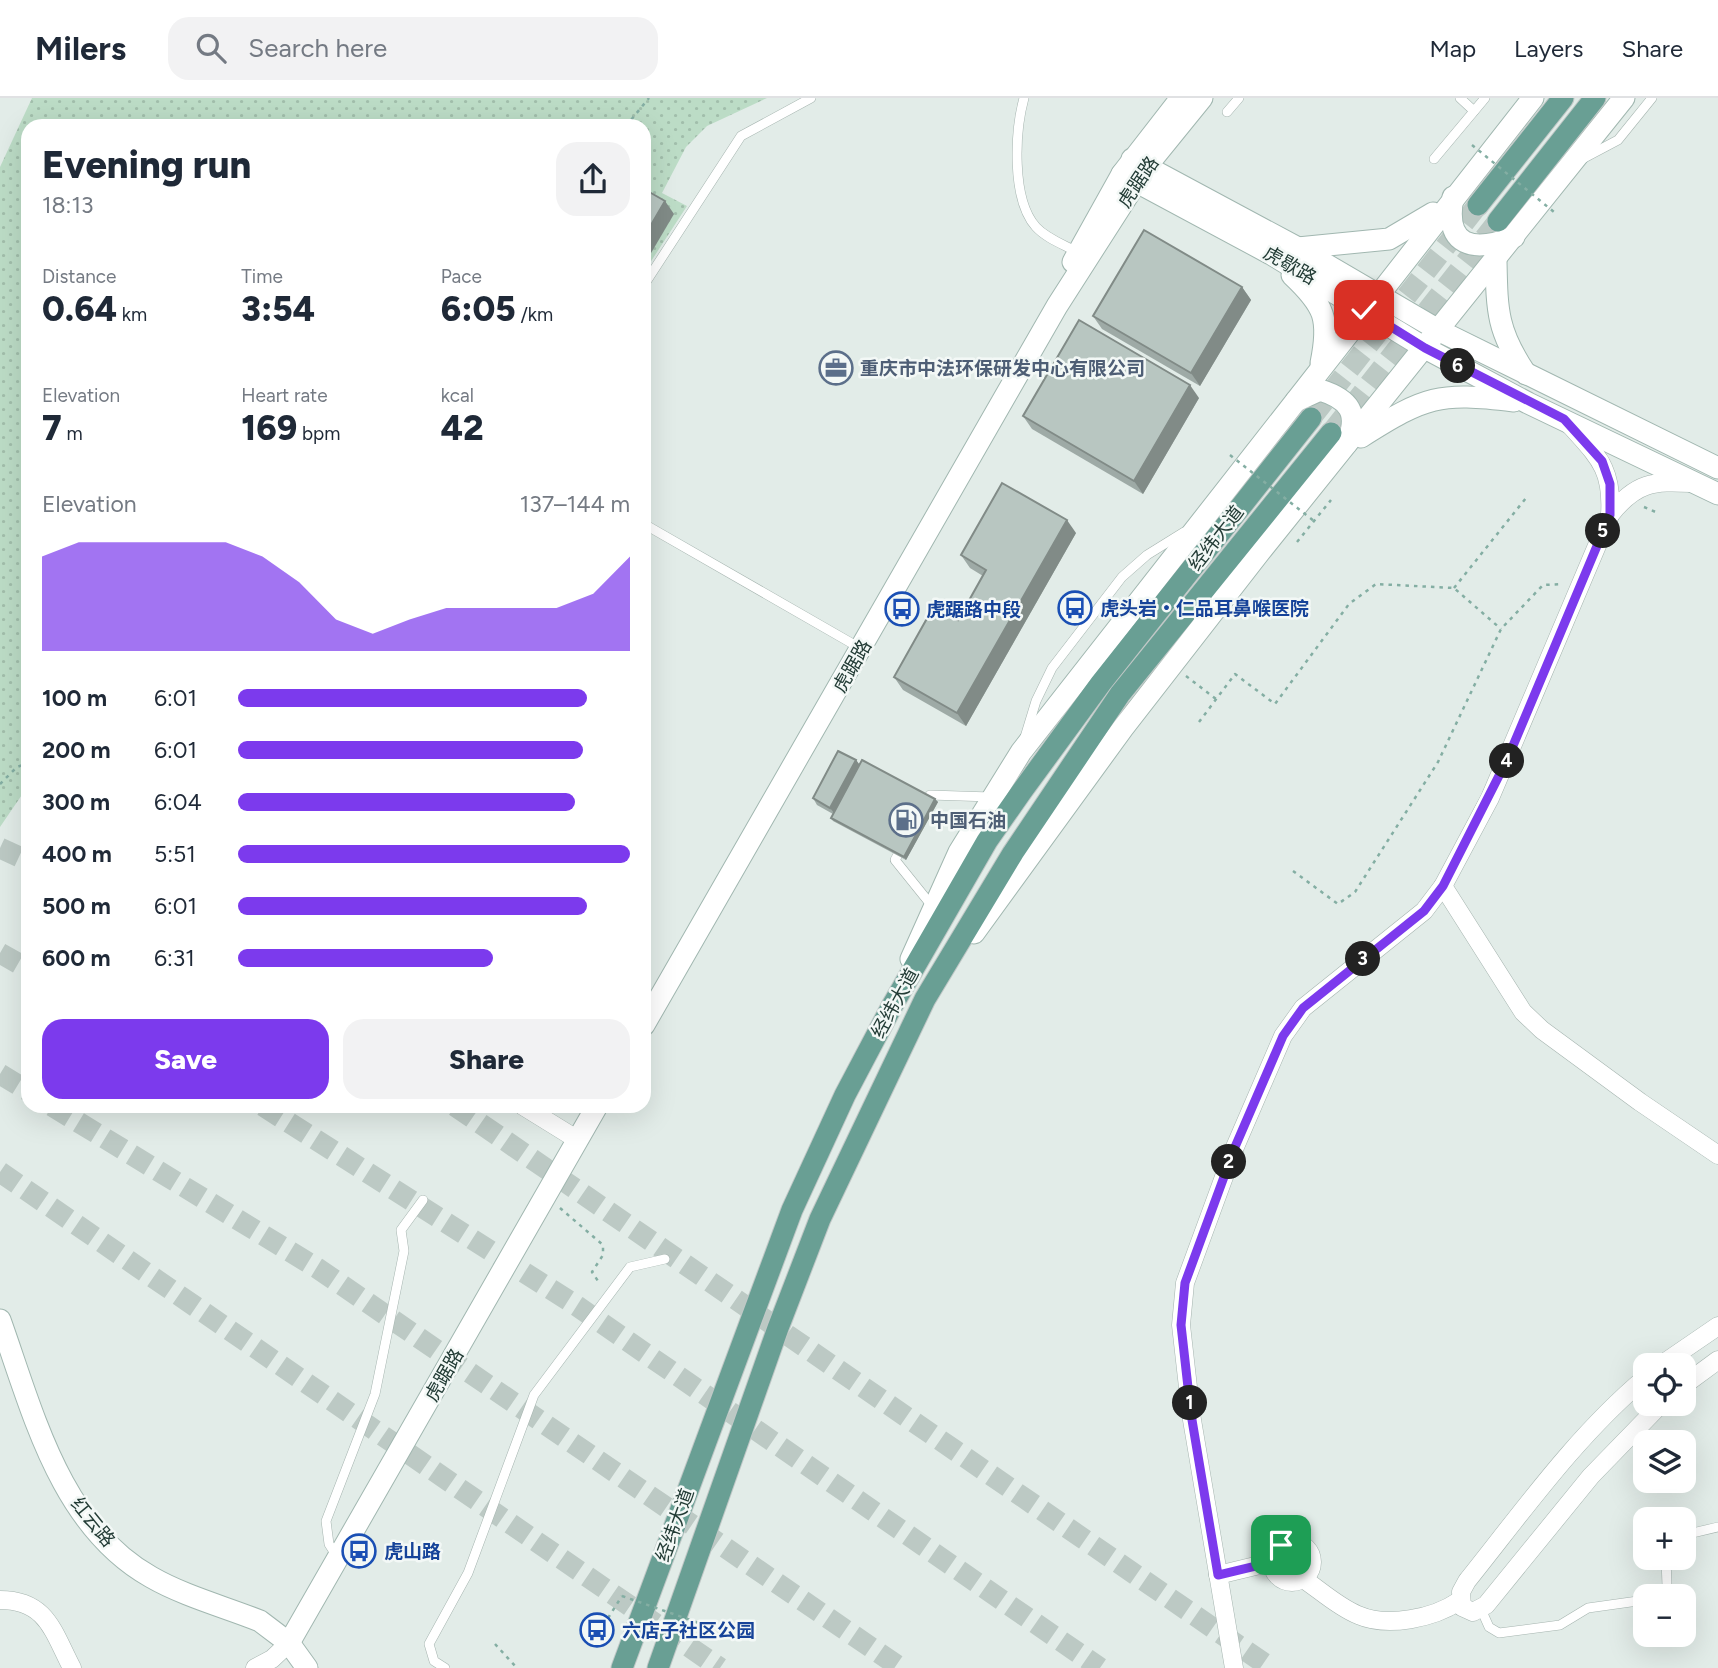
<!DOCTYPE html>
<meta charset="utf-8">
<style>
:root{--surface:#fff;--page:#f2f2f3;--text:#1f2937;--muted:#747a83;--line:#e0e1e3;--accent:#7c3aed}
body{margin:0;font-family:Figtree,"Noto Sans SC",sans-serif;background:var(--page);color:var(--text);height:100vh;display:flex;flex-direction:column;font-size:26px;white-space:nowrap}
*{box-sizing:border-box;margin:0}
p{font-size:23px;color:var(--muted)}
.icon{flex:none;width:38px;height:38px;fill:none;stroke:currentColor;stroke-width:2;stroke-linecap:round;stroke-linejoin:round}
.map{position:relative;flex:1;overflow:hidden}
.details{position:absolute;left:21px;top:21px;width:630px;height:994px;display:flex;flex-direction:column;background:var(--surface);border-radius:21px;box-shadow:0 7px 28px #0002}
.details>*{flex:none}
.controls{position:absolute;left:1633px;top:1255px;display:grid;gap:14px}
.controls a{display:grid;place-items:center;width:63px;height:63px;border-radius:14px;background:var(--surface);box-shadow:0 7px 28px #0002;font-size:35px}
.pin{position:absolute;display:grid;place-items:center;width:60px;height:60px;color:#fff;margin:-30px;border-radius:14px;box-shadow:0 4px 10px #0006}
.km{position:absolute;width:35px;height:35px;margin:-18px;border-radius:50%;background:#222;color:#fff;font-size:19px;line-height:35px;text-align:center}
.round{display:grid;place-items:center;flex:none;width:74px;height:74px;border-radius:21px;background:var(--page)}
.overview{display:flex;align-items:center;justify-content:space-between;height:119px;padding:0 21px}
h1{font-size:38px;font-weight:800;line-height:52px}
.metrics{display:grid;grid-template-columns:repeat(3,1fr);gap:10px;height:119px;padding:7px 21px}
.metrics div{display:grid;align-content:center}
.metrics b{font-size:35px;font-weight:800}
.metrics small{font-size:19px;font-weight:400}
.metrics p{font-size:19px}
.chart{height:196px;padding:14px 21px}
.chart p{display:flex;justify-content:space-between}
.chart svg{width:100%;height:126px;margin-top:7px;fill:var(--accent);opacity:.7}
.primary-button{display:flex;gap:14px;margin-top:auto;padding:14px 21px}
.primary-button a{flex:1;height:80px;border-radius:21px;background:var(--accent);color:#fff;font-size:28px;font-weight:800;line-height:80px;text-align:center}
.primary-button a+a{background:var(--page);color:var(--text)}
ul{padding:0 21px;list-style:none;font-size:23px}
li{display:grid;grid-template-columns:112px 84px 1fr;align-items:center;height:52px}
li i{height:18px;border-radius:9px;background:var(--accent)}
header{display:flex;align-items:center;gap:42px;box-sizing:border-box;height:98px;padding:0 35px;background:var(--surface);border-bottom:2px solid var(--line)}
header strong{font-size:33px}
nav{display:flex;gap:38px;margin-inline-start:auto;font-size:24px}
.search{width:490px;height:63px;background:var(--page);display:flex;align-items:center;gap:18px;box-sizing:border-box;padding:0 24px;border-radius:21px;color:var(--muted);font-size:26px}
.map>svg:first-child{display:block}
.park{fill:url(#park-dots)}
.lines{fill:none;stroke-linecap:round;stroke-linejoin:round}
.secondary-tunnel{stroke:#bcc9c4;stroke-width:21;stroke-dasharray:21 10;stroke-linecap:butt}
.primary-tunnel{stroke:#bcc9c4;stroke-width:21;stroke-dasharray:21 10;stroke-linecap:butt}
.highway-tunnel{stroke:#bcc9c4;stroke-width:21;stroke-dasharray:21 10;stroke-linecap:butt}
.lane-casing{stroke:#a5b4af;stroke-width:10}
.street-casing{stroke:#a5b4af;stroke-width:19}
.secondary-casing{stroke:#a1b7b0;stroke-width:23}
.primary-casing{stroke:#c1c8c7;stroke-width:23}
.path{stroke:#84aea3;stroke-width:2.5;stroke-dasharray:3.5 5;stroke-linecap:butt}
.lane{stroke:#fff;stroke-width:9}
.street{stroke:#fff;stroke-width:18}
.secondary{stroke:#fff;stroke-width:21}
.primary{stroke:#699f94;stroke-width:21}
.path-bridge{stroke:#84aea3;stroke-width:2.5;stroke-dasharray:3.5 5;stroke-linecap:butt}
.wall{fill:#9eaaa6}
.shaded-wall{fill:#818b87}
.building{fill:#b8c6c1;stroke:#818b87;stroke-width:2}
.route-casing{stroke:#fff;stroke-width:14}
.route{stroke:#7c3aed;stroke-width:9}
.labels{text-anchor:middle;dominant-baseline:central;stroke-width:5;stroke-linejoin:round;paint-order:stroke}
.street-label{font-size:19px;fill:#233c36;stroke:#f3f8f6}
.service-label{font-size:19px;font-weight:bold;fill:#4e5e75;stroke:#f3f8f6;text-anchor:start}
.transit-label{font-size:19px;font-weight:bold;fill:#164399;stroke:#f3f8f6;text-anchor:start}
</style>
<header>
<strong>Milers</strong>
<div class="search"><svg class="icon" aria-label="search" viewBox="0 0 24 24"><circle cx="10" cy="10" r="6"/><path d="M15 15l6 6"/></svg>Search here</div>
<nav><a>Map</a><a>Layers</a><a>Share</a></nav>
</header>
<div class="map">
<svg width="1718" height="1570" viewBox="0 0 1718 1570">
<defs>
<pattern id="park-dots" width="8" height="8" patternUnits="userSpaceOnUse" patternTransform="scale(1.75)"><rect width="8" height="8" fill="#bcdcc6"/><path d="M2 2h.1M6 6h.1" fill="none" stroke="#a1beab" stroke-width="1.8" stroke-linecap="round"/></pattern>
</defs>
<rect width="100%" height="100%" fill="#e2ece8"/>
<path class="park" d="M32 0H767L707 28 686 49 662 95 687 108 644 174V28H28V688L0 729V69Z"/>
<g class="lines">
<g class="secondary-tunnel">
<path d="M0 750 28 763"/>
<path d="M455 1008 1271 1570"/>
<path d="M0 1074 720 1570"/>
</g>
<g class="primary-tunnel">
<path d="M1311 320 1478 107"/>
<path d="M1331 335 1498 123"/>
</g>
<g class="highway-tunnel">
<path d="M0 855 28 871"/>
<path d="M0 976 28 993"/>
<path d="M52 1008 317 1170 901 1570"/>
<path d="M263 1008 577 1208 1100 1570"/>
</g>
<defs>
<g id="lane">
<path d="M1024 0C1015 33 1011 101 1036 129 1047 141 1065 147 1079 155"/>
<path d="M1460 0 1474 13"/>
<path d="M1227 14 1239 0"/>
<path d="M1584 60 1618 42 1652 0"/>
<path d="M1434 61 1485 0"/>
<path d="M644 187 741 38 811 0"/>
<path d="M644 426 860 550"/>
<path d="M1025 639 1036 603 1052 570 1122 479 1147 457 1184 434"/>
<path d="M925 706 930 697 991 699"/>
<path d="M902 749 895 762 932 808"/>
<path d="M1684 1437 1718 1429"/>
<path d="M338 1460 329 1446 326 1423 375 1296 404 1153 401 1132 423 1102"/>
<path d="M1660 1498 1667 1488 1666 1460"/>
<path d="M1481 1511 1489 1529 1499 1535 1560 1527 1588 1510 1645 1502"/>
<path d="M445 1570 434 1563 429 1546 468 1475 534 1297 630 1169 665 1161"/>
</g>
<g id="street">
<path d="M1569 326C1598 359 1613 370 1610 417 1636 384 1653 383 1692 385"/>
<path d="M1443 788 1523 914 1542 932 1640 1004 1718 1057"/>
<path d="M523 1008 578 1042"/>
<path d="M1661 1267 1718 1228"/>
<path d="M1645 1280C1576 1338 1523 1413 1467 1483L1461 1494 1462 1509 1473 1514 1486 1507 1591 1378 1661 1306"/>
<path d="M1684 1287 1718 1262"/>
<circle cx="1292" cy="1464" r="20"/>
<path d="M1218 1477 1272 1464"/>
<path d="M1302 1480C1320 1492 1338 1509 1358 1517 1388 1530 1434 1520 1459 1503"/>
<path d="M0 1502C47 1502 53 1534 72 1570"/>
<path d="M255 1570 272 1561 289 1545"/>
<path d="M1234 1570 1191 1316 1181 1227 1185 1185 1235 1049 1283 938 1303 910 1424 813 1443 788 1490 700 1610 417"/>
</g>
<g id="secondary">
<path d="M1132 61 1298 150 1440 233 1718 370"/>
<path d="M1122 76 1271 156 1425 250 1528 305 1718 396"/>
<path d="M1453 99C1444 149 1473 155 1514 139"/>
<path d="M1298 150 1389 141 1433 115"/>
<path d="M1496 163C1497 213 1497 233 1526 276"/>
<path d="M1073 164 1122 76 1181 0"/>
<path d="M1292 177C1325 208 1330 221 1321 265"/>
<path d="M1296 303 1320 292C1349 301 1360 315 1347 345"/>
<path d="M1361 339C1426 298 1438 294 1514 303"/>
<path d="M974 835 1123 630 1259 455 1624 0"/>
<path d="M911 861 959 754 1021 654 1533 0"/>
<path d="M644 927 1057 208 1146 69 1202 0"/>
<path d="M0 1222C33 1314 60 1428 151 1479 184 1498 225 1509 260 1523L289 1545 307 1570"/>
<path d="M289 1545 597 1008"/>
</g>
<g id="primary">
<path d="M1478 107 1563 0"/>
<path d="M1498 123 1595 0"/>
<path d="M622 1570 792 1112 845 997 892 908 987 743 1022 693 1101 585 1311 320"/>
<path d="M658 1570 778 1230 820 1121 925 901 1013 755 1120 596 1331 335"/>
</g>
</defs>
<use href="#lane" class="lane-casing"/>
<use href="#street" class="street-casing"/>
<use href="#secondary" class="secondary-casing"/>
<use href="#primary" class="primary-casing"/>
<g class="path">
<path d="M626 28 649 0"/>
<path d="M1644 409 1658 415"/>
<path d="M1297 444 1331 402"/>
<path d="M1454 490 1526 400"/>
<path d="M1186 578 1216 601"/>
<path d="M1199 624 1235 576 1275 606 1349 506 1376 486 1454 490 1501 531"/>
<path d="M0 686 17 669 28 665"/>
<path d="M1293 773 1338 806 1355 794 1438 664 1501 531 1543 487 1563 486"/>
<path d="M560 1110 603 1147V1157L592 1174 600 1186"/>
<path d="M608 1520 622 1498"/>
<path d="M495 1546 517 1570"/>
</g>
<use href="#lane" class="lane"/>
<use href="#street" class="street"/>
<use href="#secondary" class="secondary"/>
<use href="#primary" class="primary"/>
<g class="path-bridge">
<path d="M1472 47 1554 114"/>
<path d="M1230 357 1314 423"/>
<path d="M622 1498 699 1525"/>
</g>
</g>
<g class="wall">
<path d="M1242 189 1251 202 1200 288 1102 231 1093 218Z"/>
<path d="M1199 300 1143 396 1032 331 1023 318Z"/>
<path d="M1076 435 966 628 903 592 894 579 958 522 983 478 970 470 961 457Z"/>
<path d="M856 662 860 667 935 701 938 704 906 762 833 723 831 720 833 716 817 707 813 700Z"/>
</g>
<g class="shaded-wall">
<path d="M665 103 674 116 644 167V139Z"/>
<path d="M1242 189 1251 202 1200 288 1191 275Z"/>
<path d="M1190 287 1199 300 1143 396 1134 383Z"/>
<path d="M1067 422 1076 435 966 628 957 615Z"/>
<path d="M856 662 861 669 835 716 830 710Z"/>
<path d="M935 701 938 704 906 762 904 759Z"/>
</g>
<g class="building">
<path d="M644 91 665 103 644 139Z"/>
<path d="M1144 132 1242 189 1191 275 1093 218Z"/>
<path d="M1079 222 1190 287 1134 383 1023 318Z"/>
<path d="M1002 385 1067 422 957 615 894 579 934 508 958 522 986 472 961 457Z"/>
<path d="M838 653 856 662 830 710 813 700Z"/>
<path d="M862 662 935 701 904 759 831 720Z"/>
</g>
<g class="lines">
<defs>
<path id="route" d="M1281 1447 1272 1464 1218 1477 1191 1316 1181 1227 1185 1185 1235 1049 1283 938 1303 910 1424 813 1443 788 1507 662 1610 417V386L1602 363 1564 321 1425 250 1364 212"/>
</defs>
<use href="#route" class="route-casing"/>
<use href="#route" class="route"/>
</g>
<defs>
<symbol id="office-ring" viewBox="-11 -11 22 22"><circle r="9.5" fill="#f3f8f6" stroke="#5c6f8a" stroke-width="1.5"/><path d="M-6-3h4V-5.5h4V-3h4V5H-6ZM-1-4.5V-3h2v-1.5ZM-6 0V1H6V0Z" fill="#5c6f8a"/></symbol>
<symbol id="bus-ring" viewBox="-11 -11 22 22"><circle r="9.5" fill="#f3f8f6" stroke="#1a4fb4" stroke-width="1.5"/><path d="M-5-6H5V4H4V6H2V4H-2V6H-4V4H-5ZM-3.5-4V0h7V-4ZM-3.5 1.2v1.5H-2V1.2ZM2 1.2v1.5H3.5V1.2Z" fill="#1a4fb4"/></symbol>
<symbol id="fuel-ring" viewBox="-11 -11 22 22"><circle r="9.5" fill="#f3f8f6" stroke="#5c6f8a" stroke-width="1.5"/><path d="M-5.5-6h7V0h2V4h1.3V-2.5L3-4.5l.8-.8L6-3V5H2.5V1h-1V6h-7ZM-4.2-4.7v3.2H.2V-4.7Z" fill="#5c6f8a"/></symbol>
</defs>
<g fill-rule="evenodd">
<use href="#office-ring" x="817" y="251" width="38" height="38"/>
<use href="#bus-ring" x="1056" y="491" width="38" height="38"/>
<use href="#bus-ring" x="883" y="492" width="38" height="38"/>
<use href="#fuel-ring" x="887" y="703" width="38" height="38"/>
<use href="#bus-ring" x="340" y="1434" width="38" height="38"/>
<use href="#bus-ring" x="578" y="1513" width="38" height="38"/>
</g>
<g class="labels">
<g class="street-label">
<text transform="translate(1138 84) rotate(-56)">虎踞路</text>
<text transform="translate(1290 167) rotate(30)">虎歇路</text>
<text transform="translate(1216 440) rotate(-52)">经纬大道</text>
<text transform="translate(852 568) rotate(-60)">虎踞路</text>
<text transform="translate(895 905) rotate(-61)">经纬大道</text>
<text transform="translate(444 1277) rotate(-60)">虎踞路</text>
<text transform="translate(93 1424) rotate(51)">红云路</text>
<text transform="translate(675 1427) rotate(-70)">经纬大道</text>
</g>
<g class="service-label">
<text x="860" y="270">重庆市中法环保研发中心有限公司</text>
<text x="930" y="722">中国石油</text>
</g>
<g class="transit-label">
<text x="1100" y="510">虎头岩‧仁品耳鼻喉医院</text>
<text x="926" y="511">虎踞路中段</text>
<text x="384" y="1453">虎山路</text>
<text x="622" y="1532">六店子社区公园</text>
</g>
</g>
</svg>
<div class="controls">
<a><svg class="icon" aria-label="locate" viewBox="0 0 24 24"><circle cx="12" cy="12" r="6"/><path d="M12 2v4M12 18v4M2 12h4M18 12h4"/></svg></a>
<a><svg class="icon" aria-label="layers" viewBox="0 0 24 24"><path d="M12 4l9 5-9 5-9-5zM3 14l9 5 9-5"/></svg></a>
<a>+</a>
<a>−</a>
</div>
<div class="pin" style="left:1281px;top:1447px;background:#1e9e55"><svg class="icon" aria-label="arrive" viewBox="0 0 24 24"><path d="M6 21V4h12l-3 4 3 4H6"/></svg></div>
<div class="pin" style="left:1364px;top:212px;background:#d93025"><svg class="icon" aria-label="check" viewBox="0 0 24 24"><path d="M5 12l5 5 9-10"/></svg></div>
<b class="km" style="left:1190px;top:1305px">1</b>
<b class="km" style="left:1229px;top:1064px">2</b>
<b class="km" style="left:1363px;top:861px">3</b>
<b class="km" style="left:1507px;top:663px">4</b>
<b class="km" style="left:1603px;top:433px">5</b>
<b class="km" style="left:1458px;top:268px">6</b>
<section class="details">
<div class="overview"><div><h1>Evening run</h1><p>18:13</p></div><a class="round"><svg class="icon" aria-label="share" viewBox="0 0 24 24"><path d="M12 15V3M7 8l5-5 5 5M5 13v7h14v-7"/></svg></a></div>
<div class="metrics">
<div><p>Distance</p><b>0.64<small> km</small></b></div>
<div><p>Time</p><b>3:54</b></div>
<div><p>Pace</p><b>6:05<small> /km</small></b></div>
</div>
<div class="metrics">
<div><p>Elevation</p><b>7<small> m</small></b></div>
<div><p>Heart rate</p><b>169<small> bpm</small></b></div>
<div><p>kcal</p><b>42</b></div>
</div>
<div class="chart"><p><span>Elevation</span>137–144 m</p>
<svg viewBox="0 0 160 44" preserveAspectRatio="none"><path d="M0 44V11L10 6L20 6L30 6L40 6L50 6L60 11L70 20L80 33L90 38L100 33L110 29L120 29L130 29L140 29L150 24L160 11V44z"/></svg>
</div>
<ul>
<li><b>100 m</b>6:01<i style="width:89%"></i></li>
<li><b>200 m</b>6:01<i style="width:88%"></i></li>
<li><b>300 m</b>6:04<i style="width:86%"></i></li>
<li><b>400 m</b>5:51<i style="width:100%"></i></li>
<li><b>500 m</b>6:01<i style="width:89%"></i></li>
<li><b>600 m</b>6:31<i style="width:65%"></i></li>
</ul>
<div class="primary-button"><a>Save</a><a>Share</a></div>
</section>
</div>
